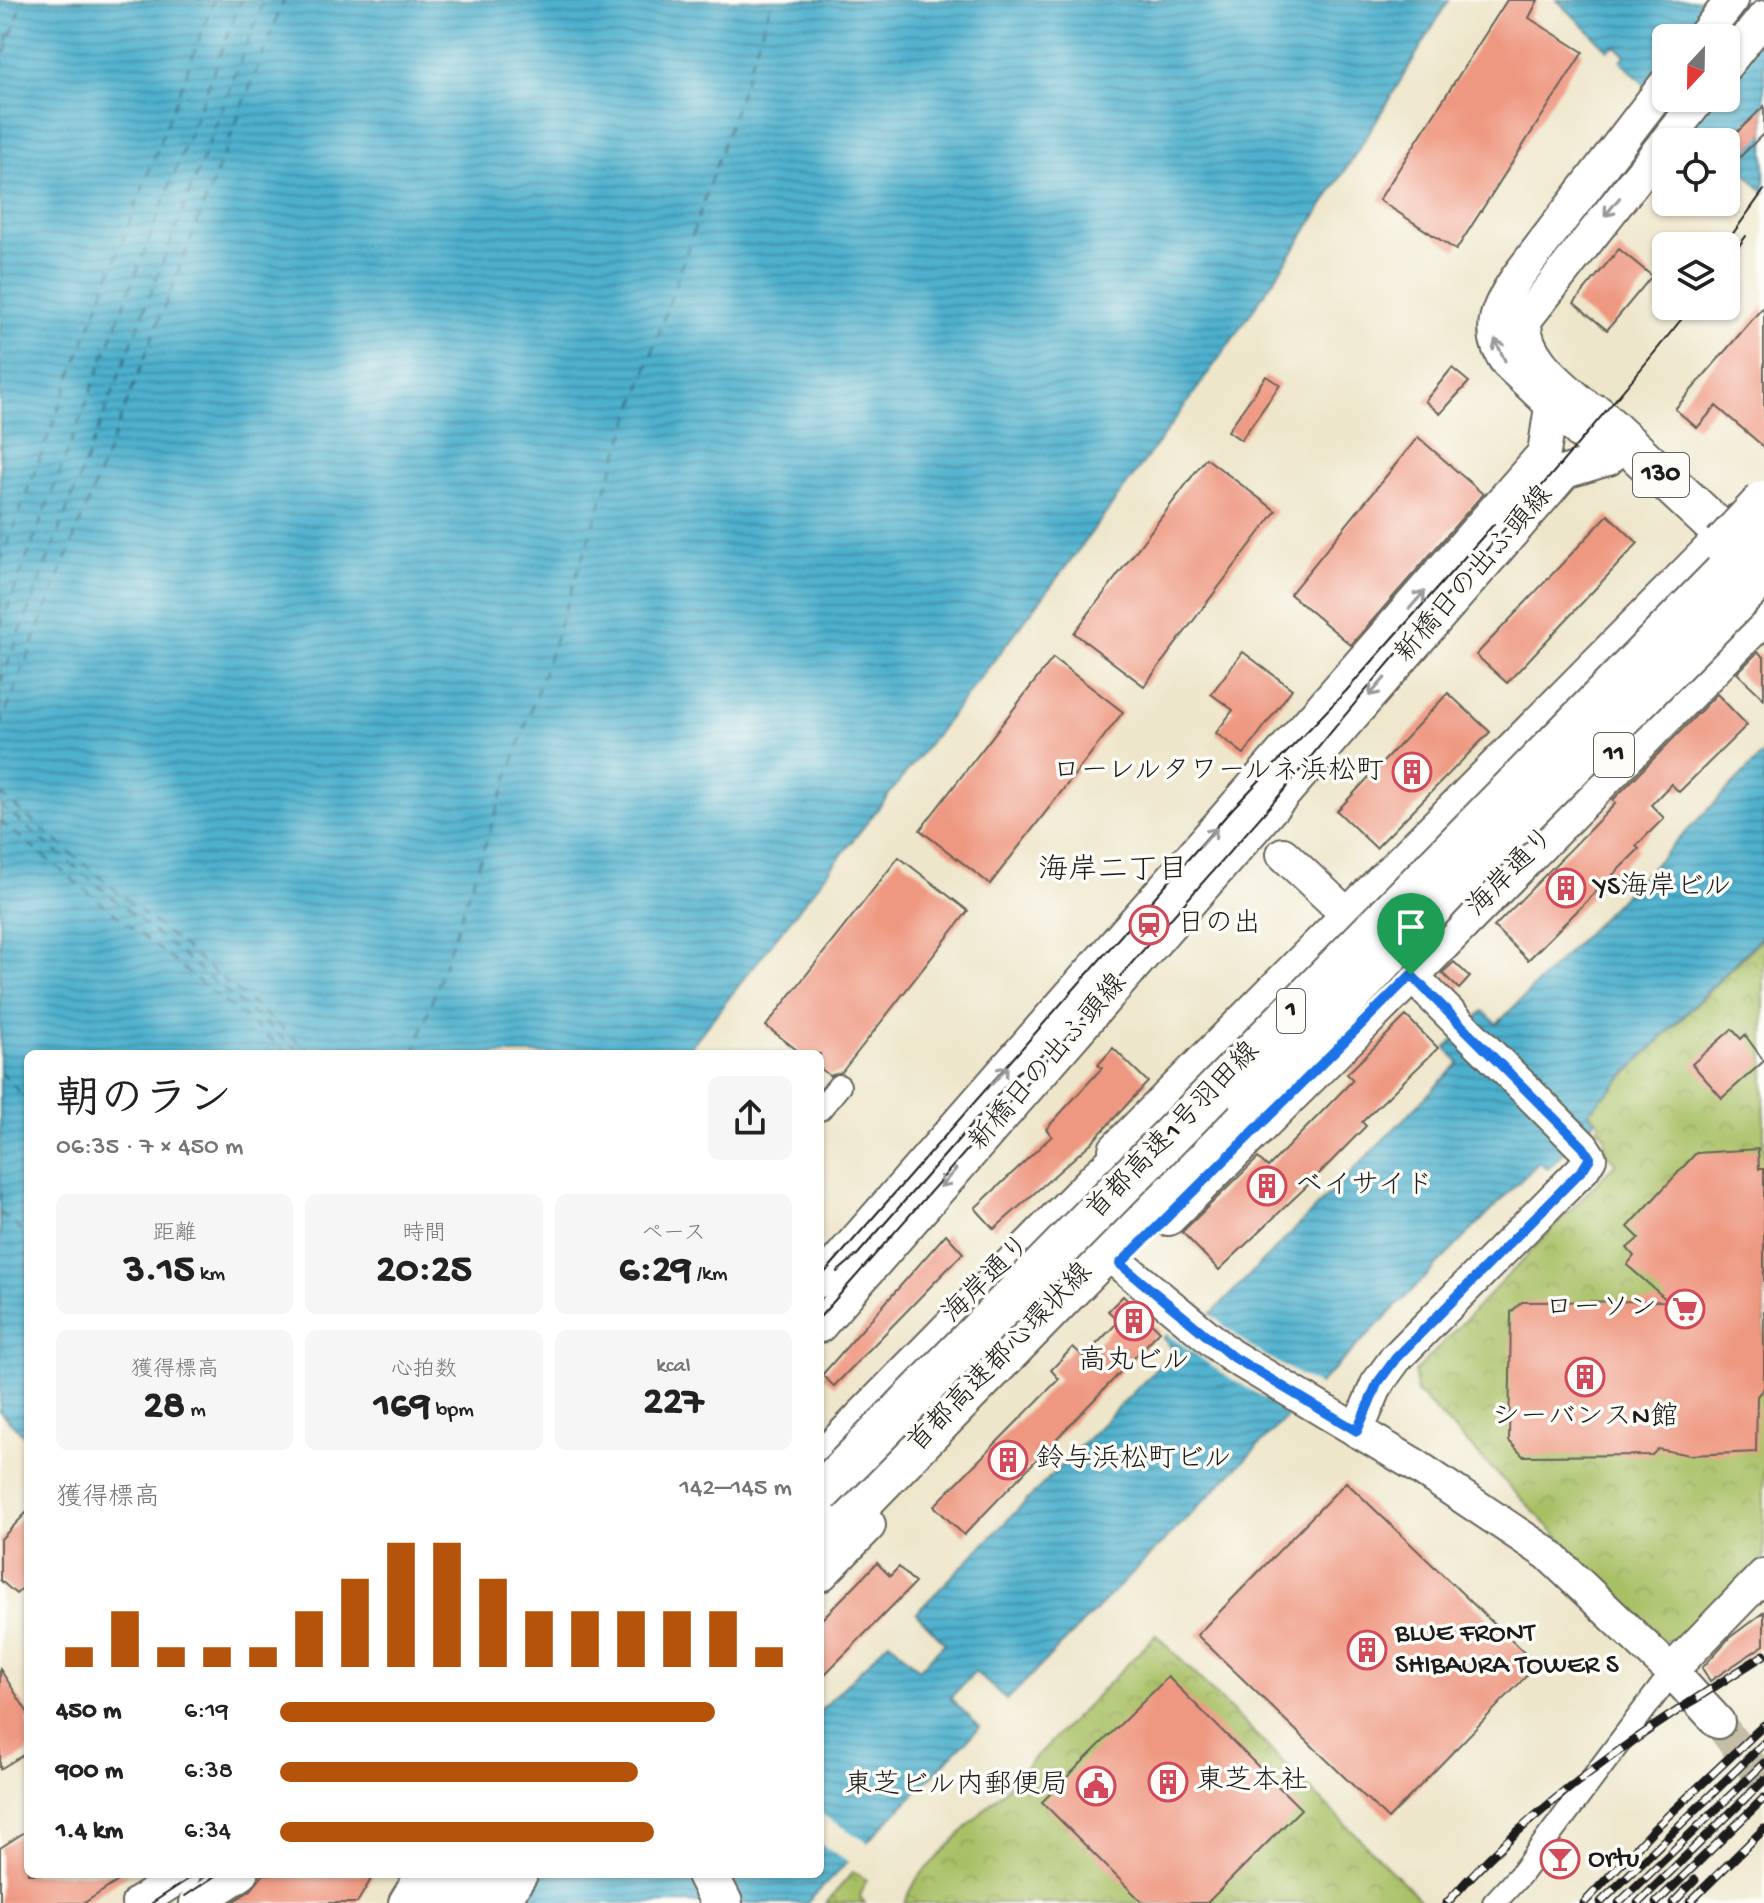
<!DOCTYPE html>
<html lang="ja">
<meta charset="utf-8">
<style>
:root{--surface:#fff;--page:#f6f6f6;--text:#222;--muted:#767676;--accent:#b45309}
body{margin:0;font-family:"Gochi Hand","Klee One",sans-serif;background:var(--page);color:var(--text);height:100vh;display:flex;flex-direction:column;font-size:30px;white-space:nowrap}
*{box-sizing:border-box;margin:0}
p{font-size:26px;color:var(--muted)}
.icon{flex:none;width:44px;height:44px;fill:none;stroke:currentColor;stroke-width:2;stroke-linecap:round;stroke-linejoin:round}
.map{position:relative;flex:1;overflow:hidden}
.details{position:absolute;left:24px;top:1050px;width:800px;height:828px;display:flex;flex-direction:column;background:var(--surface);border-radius:12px;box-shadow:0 2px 6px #0004}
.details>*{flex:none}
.needle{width:52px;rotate:202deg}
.tools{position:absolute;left:1652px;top:24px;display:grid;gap:16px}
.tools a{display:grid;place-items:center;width:88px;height:88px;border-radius:12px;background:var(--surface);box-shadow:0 2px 6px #0004;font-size:40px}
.pin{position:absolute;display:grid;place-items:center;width:68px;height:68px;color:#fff;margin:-82px -34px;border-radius:50% 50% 50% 0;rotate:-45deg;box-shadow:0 0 8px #0007}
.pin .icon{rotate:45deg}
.round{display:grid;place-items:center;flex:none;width:84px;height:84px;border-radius:12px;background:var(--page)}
.summary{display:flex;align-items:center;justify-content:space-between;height:136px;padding:0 32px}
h1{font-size:44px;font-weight:800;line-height:60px}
.figures{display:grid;grid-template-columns:repeat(3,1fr);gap:12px;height:136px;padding:8px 32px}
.figures div{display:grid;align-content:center;border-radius:12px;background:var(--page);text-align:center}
.figures b{font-size:40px;font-weight:800}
.figures small{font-size:22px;font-weight:400}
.figures p{font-size:22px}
.chart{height:224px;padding:16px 32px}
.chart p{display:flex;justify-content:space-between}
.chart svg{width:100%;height:144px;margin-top:8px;stroke:var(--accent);stroke-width:6}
ul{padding:0 32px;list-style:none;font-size:26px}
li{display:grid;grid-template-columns:128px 96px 1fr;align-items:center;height:60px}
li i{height:20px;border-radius:10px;background:var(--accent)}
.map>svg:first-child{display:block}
.park{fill:url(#park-crowns);stroke:#626e40;stroke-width:2}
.water{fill:url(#water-rules);stroke:#356674;stroke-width:2;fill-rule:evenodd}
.pier{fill:#eee6ca}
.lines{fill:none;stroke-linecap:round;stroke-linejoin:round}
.ferry{stroke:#325f6c;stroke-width:2;stroke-dasharray:10 8;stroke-linecap:butt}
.building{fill:#ee9881}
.secondary-tunnel{stroke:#c4bea7;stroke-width:32;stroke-dasharray:32 16;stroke-linecap:butt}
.street-casing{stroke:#666359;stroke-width:26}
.secondary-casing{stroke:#666359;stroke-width:36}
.primary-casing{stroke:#666359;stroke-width:40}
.highway-casing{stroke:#666359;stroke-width:44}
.street{stroke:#fff;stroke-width:22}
.secondary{stroke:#fff;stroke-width:32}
.primary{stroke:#fff;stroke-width:36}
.highway{stroke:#fff;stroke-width:40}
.tram{stroke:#1c1c1c;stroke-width:2}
.rail-casing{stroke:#1c1c1c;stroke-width:9}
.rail{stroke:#fdfcf7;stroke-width:6;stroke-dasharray:18;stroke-linecap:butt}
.highway-bridge-casing{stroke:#666359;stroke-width:44;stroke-linecap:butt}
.highway-bridge{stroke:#fff;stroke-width:40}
.oneway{stroke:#999}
.route-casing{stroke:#fff;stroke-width:16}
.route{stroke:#1a73e8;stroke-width:10}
.labels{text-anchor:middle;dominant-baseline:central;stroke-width:7;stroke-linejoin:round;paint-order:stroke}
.shield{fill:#fdfcf7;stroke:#605f5e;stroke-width:2}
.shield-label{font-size:26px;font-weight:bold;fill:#1c1c1c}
.street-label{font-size:28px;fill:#1c1c1c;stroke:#fdfcf7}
.poi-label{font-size:28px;fill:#1c1c1c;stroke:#fdfcf7;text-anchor:start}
.neighbourhood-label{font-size:30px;fill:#1c1c1c;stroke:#fdfcf7}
</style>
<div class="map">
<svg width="1764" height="1903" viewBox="0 0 1764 1903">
<defs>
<pattern id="park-crowns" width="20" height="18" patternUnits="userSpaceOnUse" patternTransform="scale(2)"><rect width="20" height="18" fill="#a8c065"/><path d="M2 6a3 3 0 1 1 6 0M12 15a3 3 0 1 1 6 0" fill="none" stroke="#90a457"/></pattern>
<pattern id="water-rules" width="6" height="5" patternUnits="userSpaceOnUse" patternTransform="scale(2)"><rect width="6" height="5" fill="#4eb0cd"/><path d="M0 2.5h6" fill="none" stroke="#408ea6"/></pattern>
</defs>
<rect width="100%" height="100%" fill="#fdfcf7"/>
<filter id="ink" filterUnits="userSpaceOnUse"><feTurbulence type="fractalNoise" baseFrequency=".0125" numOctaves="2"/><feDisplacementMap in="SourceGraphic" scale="16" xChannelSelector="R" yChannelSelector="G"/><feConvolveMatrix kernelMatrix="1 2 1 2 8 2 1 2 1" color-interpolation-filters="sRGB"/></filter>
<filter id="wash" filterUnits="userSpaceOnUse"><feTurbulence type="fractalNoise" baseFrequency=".006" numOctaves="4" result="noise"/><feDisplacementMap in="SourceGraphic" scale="32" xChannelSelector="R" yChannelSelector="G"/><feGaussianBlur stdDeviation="1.8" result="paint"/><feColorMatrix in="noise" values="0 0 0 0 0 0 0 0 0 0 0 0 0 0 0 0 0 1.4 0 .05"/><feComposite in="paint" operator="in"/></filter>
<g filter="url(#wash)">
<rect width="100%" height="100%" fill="#eee6ca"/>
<g class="park">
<path d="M1764 937V1558L1685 1641H1661L1416 1391 1415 1372 1616 1163 1605 1152V1136L1597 1127 1601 1123 1588 1112Z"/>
<path d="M1156 1635 1422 1901 1420 1903H904L918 1877Z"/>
<path d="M853 1872 866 1880 860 1897 865 1903H826Z"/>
</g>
<g class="water">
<path d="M0 0H1449C1390 99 1330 198 1264 294 1083 556 881 803 685 1054H28V1439L0 1412Z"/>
<path d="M1557 0H1764V192L1746 174V164L1717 133 1701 142 1621 61 1625 55 1615 45 1608 50ZM1666 38H1726V98H1666Z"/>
<path d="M1764 753V934L1588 1112 1596 1120 1548 1169 1539 1162 1007 1700 975 1672 950 1698 980 1727 807 1903H515L482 1874H820V1711L889 1641 919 1669 945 1643 916 1613 1174 1351 1163 1338 1198 1304 1210 1315 1459 1063 1446 1048 1483 1011 1497 1024Z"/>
</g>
<g class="pier">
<path d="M1198 1304 1252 1348 1319 1386 1292 1414 1223 1374 1164 1332Z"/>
<path d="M820 1813 870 1844 851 1863 820 1844Z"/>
</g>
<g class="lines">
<g class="ferry">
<path d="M0 59 11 30"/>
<path d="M0 70 23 0"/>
<path d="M0 563 214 0"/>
<path d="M0 628 241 0"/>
<path d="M0 684 264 0"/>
<path d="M0 728 284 0"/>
<path d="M0 794 313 1054"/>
<path d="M0 805 302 1054"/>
<path d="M0 821 289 1054"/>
<path d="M414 1054 772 0"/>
<path d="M0 1072 28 1100"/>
<path d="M0 1213 28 1236"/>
</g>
</g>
<g id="blocks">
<g class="building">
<path d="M1507 0H1538L1529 18 1583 52 1456 250 1379 200Z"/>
<path d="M1764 106V133L1726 171V143Z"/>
<path d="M1619 249 1652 276 1607 330 1574 303Z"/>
<path d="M1764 306V447L1716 406 1697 428 1675 409Z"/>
<path d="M1452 368 1469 382 1440 414 1425 401Z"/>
<path d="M1266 376 1280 385 1241 440 1228 431Z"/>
<path d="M1418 437 1483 494 1351 645 1290 594Z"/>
<path d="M1206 458 1276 511 1144 686 1074 633Z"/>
<path d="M1608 515 1638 543 1507 683 1476 655Z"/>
<path d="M1243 652 1292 689 1244 754 1216 733 1233 710 1211 694Z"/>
<path d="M1758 652 1764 657V699L1737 673Z"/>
<path d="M1053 658 1123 712 990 884 920 830Z"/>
<path d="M1448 693 1490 732 1376 848 1337 811Z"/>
<path d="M1717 694 1747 725 1679 792 1671 784 1651 805 1664 818 1636 846 1639 849 1528 960 1494 927 1616 803 1613 800Z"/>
<path d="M899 857 968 911 842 1072 830 1076 820 1068V1054H802L766 1026Z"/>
<path d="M1454 962 1470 977 1459 989 1442 973Z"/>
<path d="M1406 1016 1438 1048 1362 1122 1366 1126 1308 1185 1219 1270 1182 1232 1258 1158 1268 1167 1353 1080 1347 1074Z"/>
<path d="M1732 1029 1741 1039 1745 1035 1764 1061 1722 1098 1692 1064Z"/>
<path d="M1113 1048 1148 1082 1091 1143 994 1229 975 1208 1052 1136 1046 1129 1102 1068 1098 1065Z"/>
<path d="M1758 1149 1759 1169H1764V1388L1757 1396 1756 1452 1690 1455 1658 1449 1652 1455 1523 1456 1509 1441 1511 1312 1522 1302 1668 1301 1627 1265 1634 1256 1627 1248 1639 1238 1628 1227 1696 1153Z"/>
<path d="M946 1234 963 1253 834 1386 822 1375Z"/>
<path d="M1123 1296 1160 1331 964 1535 934 1506 1059 1379 1051 1370 1073 1347 1084 1357 1119 1321 1108 1311Z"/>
<path d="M1346 1482 1537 1665 1388 1819 1197 1635Z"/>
<path d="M28 1511V1583L16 1594 0 1580V1540Z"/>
<path d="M877 1563 890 1576 899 1567 915 1583 820 1679V1621Z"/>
<path d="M1764 1612V1645L1710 1681 1702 1668 1729 1638Z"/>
<path d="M0 1669 28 1713V1752L0 1769Z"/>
<path d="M1168 1677 1301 1809 1207 1903H1143L1042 1802Z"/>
<path d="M28 1830V1874H129L84 1903H0V1848Z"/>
<path d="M264 1874H374L357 1903H231L251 1890Z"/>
</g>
</g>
</g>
<g filter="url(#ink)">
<use href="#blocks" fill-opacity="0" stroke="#666359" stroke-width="2"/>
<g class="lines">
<path class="secondary-tunnel" d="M1718 1722 1764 1782"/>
<defs>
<g id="street">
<path d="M820 1109 839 1086"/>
<path d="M1494 1903 1520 1875 1661 1687"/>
</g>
<g id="secondary">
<path d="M1702 38 1732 0"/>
<path d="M1726 65 1764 17"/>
<path d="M1596 415C1569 389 1523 361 1525 320L1700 98"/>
<path d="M1608 459 1507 363C1484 331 1498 305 1518 276L1666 83"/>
<path d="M1283 854 1411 975 1583 1147 1590 1158 1583 1169 1396 1358 1377 1384 1357 1431"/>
<path d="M1120 1264 1230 1355 1415 1465 1548 1554 1671 1671 1718 1722"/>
<path d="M820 1281 1544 453 1551 407"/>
<path d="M820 1326 1565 472 1608 459"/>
<path d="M1671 1671 1764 1575"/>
<path d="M138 1903 184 1874"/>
<path d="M196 1903 241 1874"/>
</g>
<g id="primary">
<path d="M1117 1150 1739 522"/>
<path d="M1168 1217 1411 975 1764 616"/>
<path d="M820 1573 867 1525"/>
<path d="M407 1903 425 1874"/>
<path d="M500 1903 519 1874"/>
</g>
<g id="highway">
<path d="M1596 415 1755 563"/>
<path d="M820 1464 1100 1178 1148 1135"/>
<path d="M820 1545 1250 1105"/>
<path d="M707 1874 722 1903"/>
<path d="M436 1903 458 1874"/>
<path d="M473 1903 493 1874"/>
</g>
</defs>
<use href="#street" class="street-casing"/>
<use href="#secondary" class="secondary-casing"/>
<use href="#primary" class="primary-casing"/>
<use href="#highway" class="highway-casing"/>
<use href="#street" class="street"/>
<use href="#secondary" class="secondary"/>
<use href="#primary" class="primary"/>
<use href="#highway" class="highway"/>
<g class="tram">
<path d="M1724 246 1764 190"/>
<path d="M1726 264 1746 236"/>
<path d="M837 1272 857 1255 1017 1073 1049 1050"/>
<path d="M820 1278 1233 808 1346 691 1494 524"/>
<path d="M820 1317 1285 789C1416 624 1561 471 1692 306"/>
<path d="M185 1896 218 1874"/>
<path d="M152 1903 196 1874"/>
</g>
<defs>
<g id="rail">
<path d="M1601 1902 1764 1743"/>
<path d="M1690 1902 1764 1829"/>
<path d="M1447 1903C1537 1799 1649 1728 1764 1655"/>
<path d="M1584 1903 1653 1830 1764 1725"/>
<path d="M1619 1903 1764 1763"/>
<path d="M1638 1903 1764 1780"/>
<path d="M1656 1903 1764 1798"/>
<path d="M1673 1903 1695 1880"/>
</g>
</defs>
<use href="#rail" class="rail-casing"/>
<use href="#rail" class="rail"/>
<defs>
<g id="highway-bridge">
<path d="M1723 545 1764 501"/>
<path d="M1250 1105 1447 892 1764 574"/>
<path d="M820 1493 1764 532"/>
</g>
</defs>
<use href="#highway-bridge" class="highway-bridge-casing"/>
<use href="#highway-bridge" class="highway-bridge"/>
</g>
<defs><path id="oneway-shaft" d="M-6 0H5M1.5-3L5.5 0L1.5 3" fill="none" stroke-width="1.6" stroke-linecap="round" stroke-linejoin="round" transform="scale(2)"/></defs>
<g class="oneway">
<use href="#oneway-shaft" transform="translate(1612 207) rotate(129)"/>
<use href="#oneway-shaft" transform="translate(1500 350) rotate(-115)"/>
<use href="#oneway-shaft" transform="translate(1417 600) rotate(-49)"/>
<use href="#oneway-shaft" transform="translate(1377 687) rotate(131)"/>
<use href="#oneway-shaft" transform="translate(1209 837) rotate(-49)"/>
<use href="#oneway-shaft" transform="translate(1000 1075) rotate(-49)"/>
<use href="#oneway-shaft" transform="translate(948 1178) rotate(131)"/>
</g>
</g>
<g class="lines" filter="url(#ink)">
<defs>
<path id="route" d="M1411 975 1583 1147 1590 1158 1583 1169 1396 1358 1377 1384 1357 1431 1230 1355 1120 1264Z"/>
</defs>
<use href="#route" class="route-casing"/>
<use href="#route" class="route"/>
</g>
<defs>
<symbol id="building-ring" viewBox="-11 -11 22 22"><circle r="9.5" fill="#fdfcf7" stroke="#d1495b" stroke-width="1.5"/><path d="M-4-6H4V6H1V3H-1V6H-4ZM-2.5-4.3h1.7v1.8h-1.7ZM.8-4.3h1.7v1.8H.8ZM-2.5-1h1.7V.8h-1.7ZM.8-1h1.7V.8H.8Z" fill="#d1495b"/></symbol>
<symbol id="station-ring" viewBox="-11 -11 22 22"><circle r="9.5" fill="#fdfcf7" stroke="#d1495b" stroke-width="1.5"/><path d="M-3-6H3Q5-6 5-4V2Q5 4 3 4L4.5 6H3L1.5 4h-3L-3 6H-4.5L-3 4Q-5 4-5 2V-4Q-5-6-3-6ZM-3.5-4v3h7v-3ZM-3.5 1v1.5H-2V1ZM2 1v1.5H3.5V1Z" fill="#d1495b"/></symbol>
<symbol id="supermarket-ring" viewBox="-11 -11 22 22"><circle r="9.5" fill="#fdfcf7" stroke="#d1495b" stroke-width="1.5"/><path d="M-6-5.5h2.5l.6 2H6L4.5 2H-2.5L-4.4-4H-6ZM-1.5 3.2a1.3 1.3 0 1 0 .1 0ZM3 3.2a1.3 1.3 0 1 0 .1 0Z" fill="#d1495b"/></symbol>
<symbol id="civic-ring" viewBox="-11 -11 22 22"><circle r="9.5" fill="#fdfcf7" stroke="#d1495b" stroke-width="1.5"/><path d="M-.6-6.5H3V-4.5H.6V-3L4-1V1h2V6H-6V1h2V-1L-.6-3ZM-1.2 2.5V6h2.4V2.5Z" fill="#d1495b"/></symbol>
<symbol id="bar-ring" viewBox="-11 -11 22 22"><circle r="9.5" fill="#fdfcf7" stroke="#d1495b" stroke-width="1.5"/><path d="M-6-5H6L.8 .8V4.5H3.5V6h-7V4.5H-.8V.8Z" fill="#d1495b"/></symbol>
</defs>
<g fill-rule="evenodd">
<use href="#building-ring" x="1390" y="750" width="44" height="44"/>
<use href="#building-ring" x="1544" y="866" width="44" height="44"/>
<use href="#station-ring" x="1127" y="903" width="44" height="44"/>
<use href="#building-ring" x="1245" y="1164" width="44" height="44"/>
<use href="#supermarket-ring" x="1663" y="1287" width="44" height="44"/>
<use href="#building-ring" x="1112" y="1299" width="44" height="44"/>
<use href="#building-ring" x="1563" y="1355" width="44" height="44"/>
<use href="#building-ring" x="986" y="1438" width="44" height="44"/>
<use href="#building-ring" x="1345" y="1628" width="44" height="44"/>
<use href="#building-ring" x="1146" y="1760" width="44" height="44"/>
<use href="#civic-ring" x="1074" y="1764" width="44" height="44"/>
<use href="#bar-ring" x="1538" y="1837" width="44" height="44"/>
</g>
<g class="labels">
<g class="shield">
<rect x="1633" y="453" width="56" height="44" rx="6"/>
<rect x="1594" y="733" width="40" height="44" rx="6"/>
<rect x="1277" y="989" width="28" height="44" rx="6"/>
</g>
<g class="shield-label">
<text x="1661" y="475">130</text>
<text x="1614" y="755">11</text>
<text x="1291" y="1011">1</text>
</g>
<g class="street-label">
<text transform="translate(1475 575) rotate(-49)">新橋日の出ふ頭線</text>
<text transform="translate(1512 873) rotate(-46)">海岸通り</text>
<text transform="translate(1049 1063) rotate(-49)">新橋日の出ふ頭線</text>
<text transform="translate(1174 1132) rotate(-46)">首都高速1号羽田線</text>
<text transform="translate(988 1280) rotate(-45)">海岸通り</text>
<text transform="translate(1001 1359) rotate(-46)">首都高速都心環状線</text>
</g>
<g class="poi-label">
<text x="1384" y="772" text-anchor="end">ローレルタワールネ浜松町</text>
<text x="1594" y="888">YS海岸ビル</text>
<text x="1177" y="925">日の出</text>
<text x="1295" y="1186">ベイサイド</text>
<text x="1657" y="1309" text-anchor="end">ローソン</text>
<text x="1134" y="1362" text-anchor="middle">高丸ビル</text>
<text x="1585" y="1418" text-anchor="middle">シーバンスN館</text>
<text x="1036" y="1460">鈴与浜松町ビル</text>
<text x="1395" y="1634">BLUE FRONT<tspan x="1395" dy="32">SHIBAURA TOWER S</tspan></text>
<text x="1196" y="1782">東芝本社</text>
<text x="1068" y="1786" text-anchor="end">東芝ビル内郵便局</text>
<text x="1588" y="1859">Ortu</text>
</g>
<g class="neighbourhood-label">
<text x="1113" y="872">海岸二丁目</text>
</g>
</g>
</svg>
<div class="tools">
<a><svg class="needle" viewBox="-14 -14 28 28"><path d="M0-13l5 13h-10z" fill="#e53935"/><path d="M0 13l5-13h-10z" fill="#767676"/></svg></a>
<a><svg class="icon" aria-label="locate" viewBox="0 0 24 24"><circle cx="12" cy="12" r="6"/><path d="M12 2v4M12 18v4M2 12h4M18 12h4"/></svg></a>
<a><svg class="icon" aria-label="layers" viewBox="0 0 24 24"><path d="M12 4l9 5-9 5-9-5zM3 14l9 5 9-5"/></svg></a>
</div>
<div class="pin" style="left:1411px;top:975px;background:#1e9e55"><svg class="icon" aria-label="arrive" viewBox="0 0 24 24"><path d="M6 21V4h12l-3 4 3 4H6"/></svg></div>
<section class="details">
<div class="summary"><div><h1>朝のラン</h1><p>06:35 · 7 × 450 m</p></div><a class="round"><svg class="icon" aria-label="share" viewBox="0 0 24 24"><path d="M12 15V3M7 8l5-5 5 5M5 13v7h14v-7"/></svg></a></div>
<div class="figures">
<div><p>距離</p><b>3.15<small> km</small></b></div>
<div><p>時間</p><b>20:25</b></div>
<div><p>ペース</p><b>6:29<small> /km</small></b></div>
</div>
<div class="figures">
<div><p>獲得標高</p><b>28<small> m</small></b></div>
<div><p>心拍数</p><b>169<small> bpm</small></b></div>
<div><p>kcal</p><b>227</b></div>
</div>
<div class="chart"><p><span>獲得標高</span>142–145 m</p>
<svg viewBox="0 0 160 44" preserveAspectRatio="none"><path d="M5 44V38M15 44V27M25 44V38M35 44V38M45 44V38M55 44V27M65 44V17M75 44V6M85 44V6M95 44V17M105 44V27M115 44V27M125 44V27M135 44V27M145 44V27M155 44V38"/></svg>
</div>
<ul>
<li><b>450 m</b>6:19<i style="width:85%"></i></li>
<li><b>900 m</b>6:38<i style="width:70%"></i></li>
<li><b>1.4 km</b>6:34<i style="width:73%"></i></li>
</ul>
</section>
</div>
